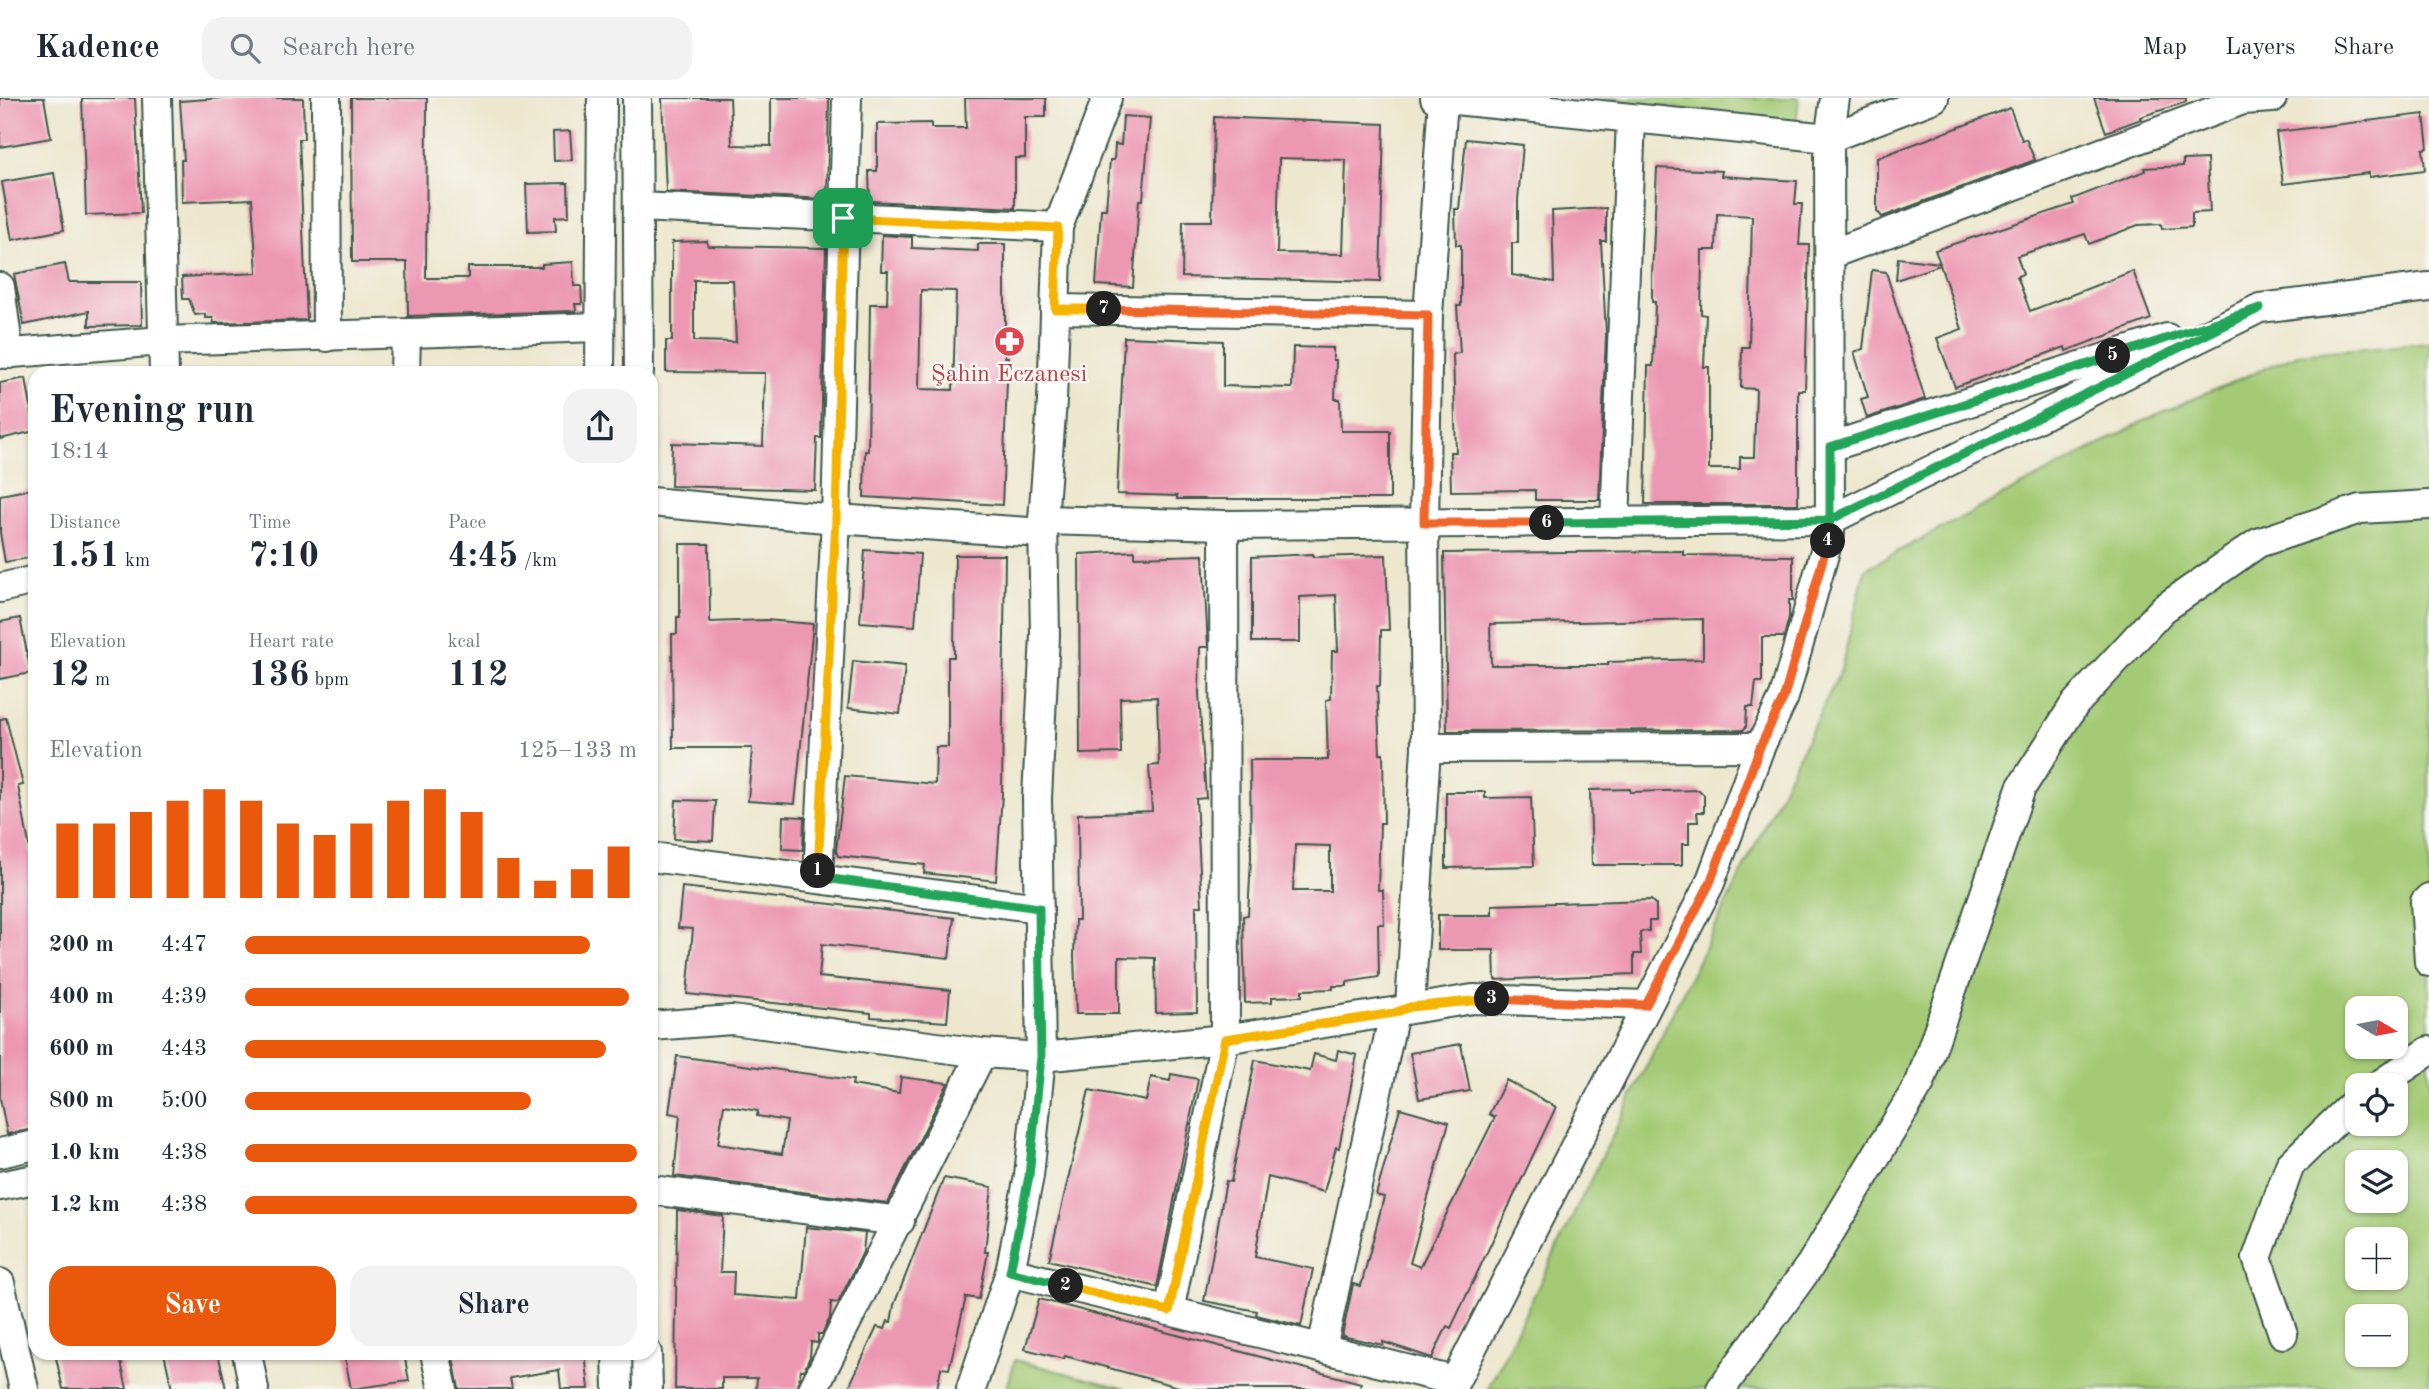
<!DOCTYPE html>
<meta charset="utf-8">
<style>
:root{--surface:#fff;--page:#f2f2f3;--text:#1f2937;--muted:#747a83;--line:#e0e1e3;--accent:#ea580c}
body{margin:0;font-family:"Old Standard TT",serif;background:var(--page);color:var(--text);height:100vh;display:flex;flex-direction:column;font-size:26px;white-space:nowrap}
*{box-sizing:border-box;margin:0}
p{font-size:23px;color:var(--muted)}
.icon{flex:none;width:38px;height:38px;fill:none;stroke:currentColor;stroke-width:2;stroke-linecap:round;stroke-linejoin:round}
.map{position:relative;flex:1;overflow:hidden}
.side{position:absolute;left:28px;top:268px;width:630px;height:994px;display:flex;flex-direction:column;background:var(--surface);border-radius:21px;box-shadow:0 2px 5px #0004}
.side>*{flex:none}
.needle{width:46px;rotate:100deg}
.controls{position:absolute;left:2345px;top:898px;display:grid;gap:14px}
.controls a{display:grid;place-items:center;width:63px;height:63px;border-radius:14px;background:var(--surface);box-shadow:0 2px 5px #0004;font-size:35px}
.pin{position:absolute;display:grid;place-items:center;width:60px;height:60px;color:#fff;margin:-30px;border-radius:14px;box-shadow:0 4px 10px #0006}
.km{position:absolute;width:35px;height:35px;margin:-18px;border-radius:50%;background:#222;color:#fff;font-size:19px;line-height:35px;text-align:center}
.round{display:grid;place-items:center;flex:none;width:74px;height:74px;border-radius:21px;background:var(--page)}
.overview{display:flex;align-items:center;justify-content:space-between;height:119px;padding:0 21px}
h1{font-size:38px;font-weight:700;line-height:52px}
.metrics{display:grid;grid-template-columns:repeat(3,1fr);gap:10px;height:119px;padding:7px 21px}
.metrics div{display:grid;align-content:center}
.metrics b{font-size:35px;font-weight:700}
.metrics small{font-size:19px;font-weight:400}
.metrics p{font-size:19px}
.chart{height:196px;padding:14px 21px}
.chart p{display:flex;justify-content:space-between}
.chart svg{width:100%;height:126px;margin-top:7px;stroke:var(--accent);stroke-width:6}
.button{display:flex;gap:14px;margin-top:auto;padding:14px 21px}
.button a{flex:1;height:80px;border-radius:21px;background:var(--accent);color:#fff;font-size:28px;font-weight:700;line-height:80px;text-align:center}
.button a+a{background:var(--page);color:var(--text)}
ul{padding:0 21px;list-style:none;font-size:23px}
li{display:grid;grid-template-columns:112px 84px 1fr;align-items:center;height:52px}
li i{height:18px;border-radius:9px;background:var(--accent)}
header{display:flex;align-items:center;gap:42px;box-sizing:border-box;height:98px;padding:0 35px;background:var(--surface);border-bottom:2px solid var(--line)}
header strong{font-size:33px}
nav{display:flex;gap:38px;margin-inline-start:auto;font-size:24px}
.search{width:490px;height:63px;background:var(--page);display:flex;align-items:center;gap:18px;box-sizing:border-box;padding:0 24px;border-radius:21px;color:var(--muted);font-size:26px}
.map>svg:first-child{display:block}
.green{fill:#a4ca74;stroke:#628454;stroke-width:2;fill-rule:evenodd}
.building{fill:#ed98b2;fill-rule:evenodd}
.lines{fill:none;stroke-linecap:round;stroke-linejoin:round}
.minor-casing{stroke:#3e564b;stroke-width:32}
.minor{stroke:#fff;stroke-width:28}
.split-1-casing{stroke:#fff;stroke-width:14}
.split-2-casing{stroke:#fff;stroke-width:14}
.split-3-casing{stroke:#fff;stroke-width:14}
.split-4-casing{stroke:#fff;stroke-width:14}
.split-5-casing{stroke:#fff;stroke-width:14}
.split-6-casing{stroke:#fff;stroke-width:14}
.split-7-casing{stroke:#fff;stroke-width:14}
.split-8-casing{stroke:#fff;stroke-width:14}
.split-1{stroke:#f5b400;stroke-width:9}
.split-2{stroke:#22a559;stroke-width:9}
.split-3{stroke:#f5b400;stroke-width:9}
.split-4{stroke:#f0652b;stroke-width:9}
.split-5{stroke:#22a559;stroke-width:9}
.split-6{stroke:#22a559;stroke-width:9}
.split-7{stroke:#f0652b;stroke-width:9}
.split-8{stroke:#f5b400;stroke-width:9}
.labels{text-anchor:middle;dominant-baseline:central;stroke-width:5;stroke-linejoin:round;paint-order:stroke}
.health-label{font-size:24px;fill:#be3a42;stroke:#f6f6f2}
</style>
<header>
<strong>Kadence</strong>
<div class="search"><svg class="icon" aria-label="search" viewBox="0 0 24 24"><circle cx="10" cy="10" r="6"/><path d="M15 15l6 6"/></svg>Search here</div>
<nav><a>Map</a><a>Layers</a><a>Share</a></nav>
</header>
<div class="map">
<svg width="2429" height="1291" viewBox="0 0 2429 1291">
<rect width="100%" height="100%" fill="#f6f6f2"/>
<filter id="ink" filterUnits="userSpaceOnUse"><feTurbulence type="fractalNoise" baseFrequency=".0143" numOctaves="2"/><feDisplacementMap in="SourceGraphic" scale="14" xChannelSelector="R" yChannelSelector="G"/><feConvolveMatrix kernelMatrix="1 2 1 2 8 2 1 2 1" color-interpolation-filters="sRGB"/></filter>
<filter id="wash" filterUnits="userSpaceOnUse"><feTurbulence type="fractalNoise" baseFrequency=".00686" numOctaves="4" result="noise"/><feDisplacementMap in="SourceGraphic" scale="28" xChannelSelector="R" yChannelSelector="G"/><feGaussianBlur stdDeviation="1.57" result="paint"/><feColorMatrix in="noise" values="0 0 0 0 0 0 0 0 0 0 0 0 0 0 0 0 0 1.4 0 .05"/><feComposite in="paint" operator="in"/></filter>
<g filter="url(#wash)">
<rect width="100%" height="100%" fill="#ede7ce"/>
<g class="green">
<path d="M1604 0H1799L1796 26Z"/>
<path d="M2429 244V1291H1488L1841 572 1865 471 2151 319 2298 256ZM2357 910H2396V948H2357ZM2357 987H2396V1026H2357ZM2357 1064H2396V1102H2357ZM2357 1141H2396V1180H2357ZM2357 1218H2396V1256H2357Z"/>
<path d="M1015 1262 1126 1291H1007Z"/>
</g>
<g id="blocks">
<g class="building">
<path d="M0 0H44L51 40 0 49Z"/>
<path d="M82 0H135L141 115 86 117Z"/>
<path d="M223 0H303L304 41H299L307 222 214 225 213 220H205V216L195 217 189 201H183L182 179 257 175 252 101 182 104 181 62H184L180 3Z"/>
<path d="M351 0H427L426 180H468V169H542V166L573 164 574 188H581L582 206H575L576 213 408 218 407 164H352Z"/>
<path d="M662 0H730L732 47 771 48V0H829L827 101 666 94Z"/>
<path d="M965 0H1046V19H1025V60H1015V110L870 103 869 73H877V26L931 25V30H966Z"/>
<path d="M2094 0H2186V4L2140 19 2141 21 2106 34Z"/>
<path d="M2010 10 2022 42 2026 41 2035 62 1882 119 1877 113V60Z"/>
<path d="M2424 16 2428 50 2423 51 2425 72 2369 79V75L2283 86 2276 34Z"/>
<path d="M1123 18 1150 20 1143 102H1139L1133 189 1096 187 1101 111H1106L1110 62H1114L1115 46 1121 47Z"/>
<path d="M1214 19 1384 26 1380 184 1182 179 1183 123H1212ZM1279 60 1346 62 1343 156 1277 155Z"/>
<path d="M570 33 572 62 554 63 553 34Z"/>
<path d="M1466 41 1523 47 1518 102V145H1512V177L1554 184 1552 113 1606 110V143H1601L1606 237 1599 402H1535V392L1451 393 1450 354H1456L1453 256 1460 255 1457 208H1461V147H1456L1455 111H1459Z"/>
<path d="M2207 61 2210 114 2192 115V129L2162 131 2161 126 2138 127 2089 146 2085 136 2017 158 2023 176 2017 178 2030 213 2133 173 2151 221 2066 253 2065 249 1955 289 1937 240 1962 231 1940 167 1896 182 1898 160 1940 165 1935 152 2074 106 2072 101 2145 73 2144 70 2183 68V62Z"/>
<path d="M1657 70 1722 73 1721 78 1797 83 1795 106H1802L1799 147H1809L1805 292H1798V406H1645L1648 268H1653L1655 204H1652V177ZM1717 116 1752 118 1749 249H1742L1741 290 1756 291 1754 359H1740V371H1709V269H1704L1706 217 1701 216 1702 152H1716Z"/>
<path d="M54 75 64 132 12 142 2 84Z"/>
<path d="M568 85 569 118 555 119 556 133 528 134 526 86Z"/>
<path d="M882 137 912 139V150L978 153V146H1005V259H1008L1002 407 864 399 865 353H868L870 206H887L888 173H881ZM921 192 956 193 953 292 919 291Z"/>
<path d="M707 143 708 148 826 150 821 340H817L815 392 671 388 672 345 763 348 765 275 666 274V243H672V144ZM694 182H733L736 244 694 243Z"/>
<path d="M65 166 69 184H141L142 227 89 228V213L24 227 14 176Z"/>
<path d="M1872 172 1886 174 1925 301 1867 320 1861 301 1868 299 1854 254 1863 251Z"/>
<path d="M1124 239 1223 243V288L1292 290 1293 249 1333 250V262H1336L1335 301H1340L1341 333H1390V401H1177V398L1117 396Z"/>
<path d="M26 280 35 333 0 341V285Z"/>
<path d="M32 391 35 410V459L5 464 0 435V397Z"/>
<path d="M680 446H709L710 524 766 522 813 526 795 706 748 703 752 650H673L672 536H677V519H680Z"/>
<path d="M865 452 920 456 915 528 860 524Z"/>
<path d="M1135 453V459L1203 457 1208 549H1200L1199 596 1206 700 1196 701 1202 808H1196L1197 914 1156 915 1155 860 1119 859V916H1076L1074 858 1075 822H1079L1078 716 1152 713 1149 668 1159 667 1157 599 1120 600 1121 655 1080 656 1079 456Z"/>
<path d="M1683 453V457L1793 458V502H1789V519L1784 539H1762V584H1756L1753 609H1747L1746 629 1743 632 1447 633 1444 455ZM1703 521V561L1608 564V567H1491L1490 526Z"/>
<path d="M1313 456V459L1386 457 1389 532H1381L1380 588H1377L1380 656H1383L1384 725H1380L1378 792H1383L1384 826H1378L1379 879 1347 884V888H1333V891L1302 892V898L1272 899V904L1245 905 1243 818 1248 817 1251 760 1250 662H1328L1326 602 1331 601 1332 553H1338L1336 497 1300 499V544H1252V459ZM1295 747 1330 748V793H1293Z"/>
<path d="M955 457H1005L1002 696 996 783 924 775 925 767 838 758 836 753 845 678 935 686 936 649H948V559H954Z"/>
<path d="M20 520 31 575 0 581V524Z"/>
<path d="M853 563 905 568 900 616 848 610Z"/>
<path d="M6 620 23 687 18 688 35 778V801L28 802 35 839V1031L7 1036 0 1000V621Z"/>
<path d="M1630 691V694L1699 692 1704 697V714H1697L1698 724H1689V746H1682V767H1592L1590 692Z"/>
<path d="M1446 694H1485V700L1531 699 1534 768 1446 770Z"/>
<path d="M676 702 715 703 713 743 674 741Z"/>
<path d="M783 718 804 719 803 752 782 751Z"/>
<path d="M682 789 954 820 949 860 822 846 819 879 950 892 947 924 871 919V915L687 896 693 831 678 830Z"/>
<path d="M1651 802 1656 807V823H1649V833L1640 834 1641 856H1634V876L1495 882 1494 852H1438V817H1492V807Z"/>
<path d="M1461 946 1470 993 1419 1001 1410 955Z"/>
<path d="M1338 952 1357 957 1339 1050 1336 1049 1324 1094 1268 1079 1255 1159 1313 1171 1301 1228 1256 1217 1257 1213 1204 1203 1226 1083 1231 1084 1255 962 1310 973 1314 956 1336 962Z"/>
<path d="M677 958 853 982 852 987 899 995 901 979 948 985 888 1105 674 1078 680 1017 669 1015ZM724 1007 758 1013 757 1018 787 1023 782 1056 718 1046Z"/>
<path d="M1171 976 1198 981 1157 1189 1049 1162 1089 992 1146 1003 1151 979 1170 983Z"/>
<path d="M1506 982 1556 1009 1451 1230 1447 1228 1432 1260 1383 1244V1247L1342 1238 1353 1186 1361 1188 1384 1099 1376 1097 1400 1010 1449 1024 1410 1165 1420 1169 1495 1019 1489 1016Z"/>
<path d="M944 1080 992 1089 985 1154H988L979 1201 966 1199 949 1271 941 1270 937 1291H848L877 1229 885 1231 888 1223 891 1224 894 1207Z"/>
<path d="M677 1112 723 1118 720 1174H734L733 1197 800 1202 806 1129 865 1135 863 1154 838 1205 831 1204 830 1220 822 1236H818V1245L811 1244 810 1259 804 1272H801L797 1291H756L757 1280H722V1291H675Z"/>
<path d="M1039 1201 1361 1285 1360 1291H1186L1065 1258 1064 1261 1025 1251Z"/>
<path d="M55 1255H119L127 1291H63Z"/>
<path d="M164 1255H218L226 1291H172Z"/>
<path d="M374 1255H404L409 1283 351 1291 345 1260Z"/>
<path d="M452 1255H585L589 1291H561L559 1272 510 1280 512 1291H459Z"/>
</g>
</g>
</g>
<g filter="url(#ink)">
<use href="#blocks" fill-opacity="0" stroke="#3e564b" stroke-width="2"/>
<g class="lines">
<defs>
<g id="minor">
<path d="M157 0 164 275"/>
<path d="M326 0 327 239"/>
<path d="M637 0 639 275"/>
<path d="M1435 0 1829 40 1934 0"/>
<path d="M639 109 1058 129"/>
<path d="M1831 156 2243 2 2272 0"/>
<path d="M0 189 9 256"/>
<path d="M1055 211 1428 217"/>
<path d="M0 256 162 243 599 229"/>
<path d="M405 275 406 237"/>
<path d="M600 275 602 0"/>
<path d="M1830 349 2167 240"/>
<path d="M651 404 836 421 1043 435"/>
<path d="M1043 422 1224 427 1830 422 2260 210 2429 189"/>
<path d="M1615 424 1631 21"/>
<path d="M0 490 35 482"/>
<path d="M1426 650 1760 649"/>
<path d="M651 759 1039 810"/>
<path d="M818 779 836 421 847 0"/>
<path d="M2429 800 2425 804 2429 864"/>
<path d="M1410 909 1426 650 1424 425 1428 217 1443 1"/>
<path d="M651 928 732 922 982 955 1041 959 1225 941 1473 901 1646 907"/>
<path d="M2379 987 2429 953"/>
<path d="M0 1055 35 1047"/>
<path d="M0 1088 35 1081"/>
<path d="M651 1092 900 1123"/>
<path d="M1010 1174 1455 1283"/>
<path d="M0 1185 24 1291"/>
<path d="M1169 1213 1225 941 1224 427"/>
<path d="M2283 1236 2257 1160 2290 1067 2357 1002"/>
<path d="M1322 1250 1394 915"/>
<path d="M247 1255 254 1291"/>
<path d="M435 1255 443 1291"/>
<path d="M617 1255 618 1291"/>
<path d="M647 1255 648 1291"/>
<path d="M813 1291 982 955"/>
<path d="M971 1291 1010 1174 1029 1078 1041 959 1037 700 1045 537 1043 422 1052 303 1058 129 1107 0"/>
<path d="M1451 1291 1710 785 1760 649 1784 599 1830 435 1829 40 1835 0"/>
<path d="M1721 1291 1811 1166 1920 985 2021 690 2075 606 2163 511 2258 445 2360 411 2429 407"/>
</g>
</defs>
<use href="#minor" class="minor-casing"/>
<use href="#minor" class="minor"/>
</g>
</g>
<g class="lines" filter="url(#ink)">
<defs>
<path id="split-1" d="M818 773 836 421 843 120"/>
<path id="split-2" d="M818 773V779L1039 810 1041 959 1029 1078 1010 1174 1066 1188"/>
<path id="split-3" d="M1066 1188 1169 1213 1225 941 1394 915 1410 909 1492 901"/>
<path id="split-4" d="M1492 901 1646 907 1710 785 1760 649 1784 599 1828 443"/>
<path id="split-5" d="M1828 443 1830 422 2260 210 2113 258"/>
<path id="split-6" d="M1547 425 1830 422V349L2113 258"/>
<path id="split-7" d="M1104 211 1428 217 1424 425H1547"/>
<path id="split-8" d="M843 120 1058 130 1055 211H1104"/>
</defs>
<use href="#split-1" class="split-1-casing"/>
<use href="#split-2" class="split-2-casing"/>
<use href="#split-3" class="split-3-casing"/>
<use href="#split-4" class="split-4-casing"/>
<use href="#split-5" class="split-5-casing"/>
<use href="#split-6" class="split-6-casing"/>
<use href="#split-7" class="split-7-casing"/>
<use href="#split-8" class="split-8-casing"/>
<use href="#split-1" class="split-1"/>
<use href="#split-2" class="split-2"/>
<use href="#split-3" class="split-3"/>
<use href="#split-4" class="split-4"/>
<use href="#split-5" class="split-5"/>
<use href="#split-6" class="split-6"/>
<use href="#split-7" class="split-7"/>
<use href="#split-8" class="split-8"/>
</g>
<defs>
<symbol id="pharmacy-disc" viewBox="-11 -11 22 22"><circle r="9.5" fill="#e0444e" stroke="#f6f6f2"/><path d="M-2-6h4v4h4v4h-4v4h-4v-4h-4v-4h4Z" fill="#fff"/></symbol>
</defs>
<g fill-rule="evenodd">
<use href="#pharmacy-disc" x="992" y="226" width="35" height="35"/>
</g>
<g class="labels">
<g class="health-label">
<text x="1009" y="277">Şahin Eczanesi</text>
</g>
</g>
</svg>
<div class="controls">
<a><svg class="needle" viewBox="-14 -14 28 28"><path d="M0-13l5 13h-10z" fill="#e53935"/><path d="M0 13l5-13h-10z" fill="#747a83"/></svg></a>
<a><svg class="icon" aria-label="locate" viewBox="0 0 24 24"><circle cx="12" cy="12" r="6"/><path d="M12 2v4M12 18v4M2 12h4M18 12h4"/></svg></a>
<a><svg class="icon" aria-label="layers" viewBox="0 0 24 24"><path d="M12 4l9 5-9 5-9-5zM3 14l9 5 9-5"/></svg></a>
<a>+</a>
<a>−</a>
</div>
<div class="pin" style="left:843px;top:120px;background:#1e9e55"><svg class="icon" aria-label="arrive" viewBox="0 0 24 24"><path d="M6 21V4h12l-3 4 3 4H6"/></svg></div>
<b class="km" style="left:818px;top:773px">1</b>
<b class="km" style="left:1066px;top:1188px">2</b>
<b class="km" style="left:1492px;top:901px">3</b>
<b class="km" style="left:1828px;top:443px">4</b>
<b class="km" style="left:2113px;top:258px">5</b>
<b class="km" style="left:1547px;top:425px">6</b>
<b class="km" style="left:1104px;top:211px">7</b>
<section class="side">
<div class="overview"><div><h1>Evening run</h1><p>18:14</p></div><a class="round"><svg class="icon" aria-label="share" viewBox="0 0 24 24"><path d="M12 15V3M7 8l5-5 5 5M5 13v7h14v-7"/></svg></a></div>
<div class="metrics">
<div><p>Distance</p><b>1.51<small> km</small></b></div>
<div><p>Time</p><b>7:10</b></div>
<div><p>Pace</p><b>4:45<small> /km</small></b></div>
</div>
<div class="metrics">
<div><p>Elevation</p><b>12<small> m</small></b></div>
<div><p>Heart rate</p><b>136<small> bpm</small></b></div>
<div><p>kcal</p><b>112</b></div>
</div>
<div class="chart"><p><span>Elevation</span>125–133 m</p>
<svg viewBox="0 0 160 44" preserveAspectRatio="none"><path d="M5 44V18M15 44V18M25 44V14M35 44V10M45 44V6M55 44V10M65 44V18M75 44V22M85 44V18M95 44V10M105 44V6M115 44V14M125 44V30M135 44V38M145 44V34M155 44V26"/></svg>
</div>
<ul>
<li><b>200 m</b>4:47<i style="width:88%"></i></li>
<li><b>400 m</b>4:39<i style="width:98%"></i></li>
<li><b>600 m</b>4:43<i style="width:92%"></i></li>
<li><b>800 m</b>5:00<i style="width:73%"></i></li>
<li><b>1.0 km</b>4:38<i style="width:100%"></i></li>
<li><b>1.2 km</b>4:38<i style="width:100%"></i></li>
</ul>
<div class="button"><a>Save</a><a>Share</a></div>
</section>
</div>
